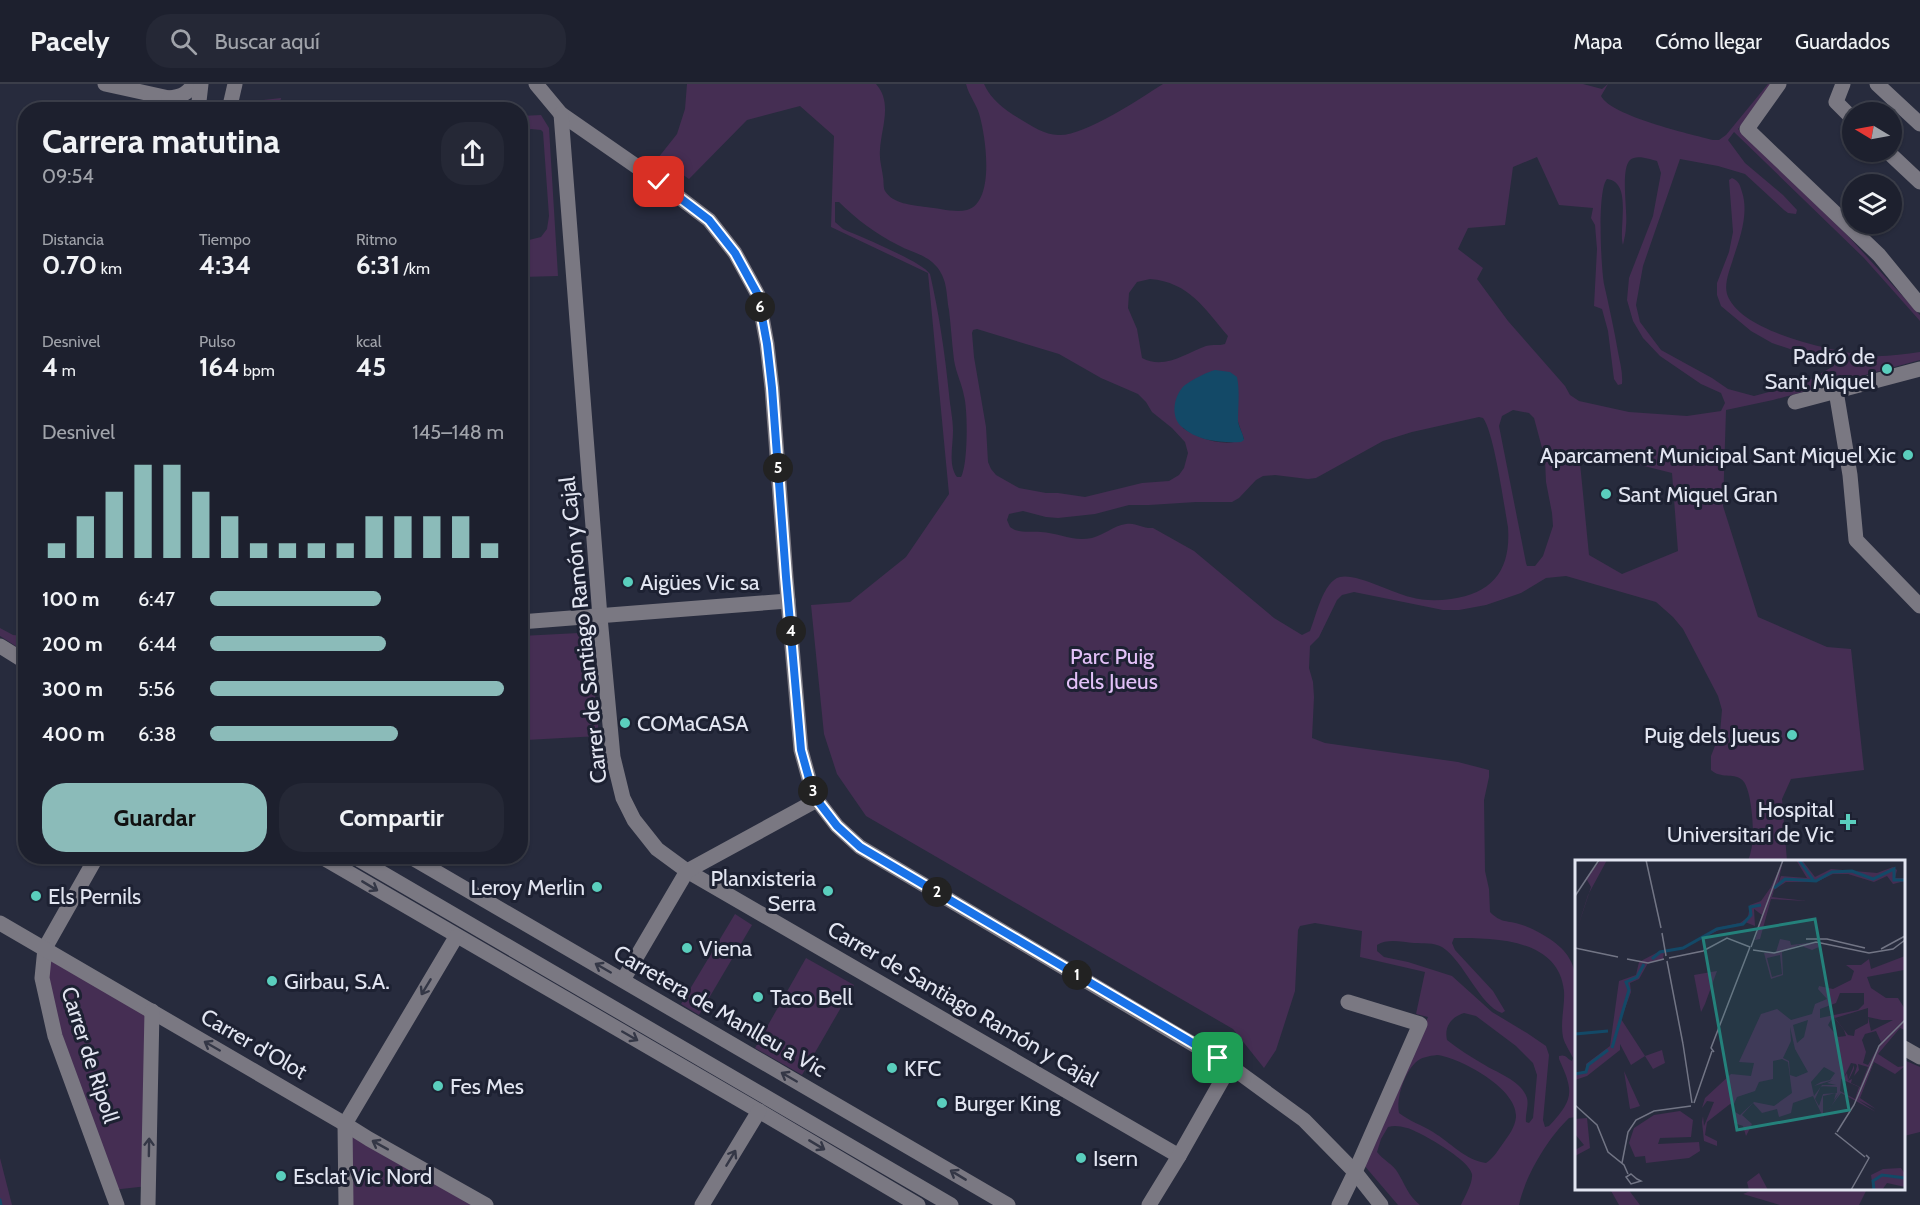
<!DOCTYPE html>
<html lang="es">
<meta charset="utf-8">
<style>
:root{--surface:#1d202e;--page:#252836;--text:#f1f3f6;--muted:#a0a3aa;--line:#3b3e4a;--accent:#8bbbb9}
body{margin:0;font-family:Cabin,sans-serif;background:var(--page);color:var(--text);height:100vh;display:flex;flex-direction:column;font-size:22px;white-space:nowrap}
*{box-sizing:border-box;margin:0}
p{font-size:20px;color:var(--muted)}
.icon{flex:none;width:33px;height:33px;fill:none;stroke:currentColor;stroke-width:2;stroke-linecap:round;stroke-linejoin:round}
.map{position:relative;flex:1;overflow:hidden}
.drawer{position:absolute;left:18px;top:18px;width:510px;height:762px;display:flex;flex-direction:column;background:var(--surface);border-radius:24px;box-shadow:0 2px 4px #0004,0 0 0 2px var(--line)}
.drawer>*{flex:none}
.needle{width:39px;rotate:280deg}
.tools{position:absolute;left:1842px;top:18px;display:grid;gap:12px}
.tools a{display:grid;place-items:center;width:60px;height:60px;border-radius:50%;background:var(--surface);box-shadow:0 2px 4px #0004,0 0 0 2px var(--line);font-size:30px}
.pin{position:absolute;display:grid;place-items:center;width:51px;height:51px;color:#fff;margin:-26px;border-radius:12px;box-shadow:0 3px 9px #0006}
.km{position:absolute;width:30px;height:30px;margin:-15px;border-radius:50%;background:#222;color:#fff;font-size:16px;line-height:30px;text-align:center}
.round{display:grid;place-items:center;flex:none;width:63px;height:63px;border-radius:24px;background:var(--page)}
.summary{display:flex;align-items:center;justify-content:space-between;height:102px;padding:0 24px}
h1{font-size:33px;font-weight:700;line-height:45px}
.figures{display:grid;grid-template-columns:repeat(3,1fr);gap:9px;height:102px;padding:6px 24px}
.figures div{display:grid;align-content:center}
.figures b{font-size:26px;font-weight:700}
.figures small{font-size:16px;font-weight:400}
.figures p{font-size:16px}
.chart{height:168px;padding:12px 24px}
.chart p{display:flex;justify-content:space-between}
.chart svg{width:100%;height:108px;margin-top:6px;stroke:var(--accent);stroke-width:6}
.cta{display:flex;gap:12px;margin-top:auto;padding:12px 24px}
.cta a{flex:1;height:69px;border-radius:24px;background:var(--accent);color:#111;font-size:24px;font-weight:700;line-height:69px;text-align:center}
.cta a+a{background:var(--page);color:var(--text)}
ul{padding:0 24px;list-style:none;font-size:20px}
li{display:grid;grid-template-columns:96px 72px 1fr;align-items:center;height:45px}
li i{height:15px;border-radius:8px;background:var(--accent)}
header{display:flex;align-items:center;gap:36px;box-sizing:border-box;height:84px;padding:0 30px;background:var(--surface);border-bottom:2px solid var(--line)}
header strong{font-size:28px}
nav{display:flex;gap:33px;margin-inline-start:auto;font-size:21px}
.search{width:420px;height:54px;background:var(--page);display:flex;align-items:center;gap:15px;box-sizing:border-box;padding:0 21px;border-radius:24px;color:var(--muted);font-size:22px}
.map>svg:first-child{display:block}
.green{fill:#452e53;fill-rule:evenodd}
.water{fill:#134967}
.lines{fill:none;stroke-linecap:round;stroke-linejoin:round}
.stream{stroke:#134967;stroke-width:3}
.minor{stroke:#7a7882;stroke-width:15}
.oneway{stroke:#343746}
.route-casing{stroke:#fff;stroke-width:12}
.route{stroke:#1a73e8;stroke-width:8}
.poi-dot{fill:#5acebd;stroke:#1d2132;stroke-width:2}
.labels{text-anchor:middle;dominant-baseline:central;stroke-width:6;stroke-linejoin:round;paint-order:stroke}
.poi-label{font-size:22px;fill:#e2e5f1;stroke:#1d2132;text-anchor:start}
.street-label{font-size:22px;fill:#e2e5f1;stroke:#1d2132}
.park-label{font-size:22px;fill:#e2c0f7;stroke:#1d2132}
.inset-river{fill:none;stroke:#134967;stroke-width:3}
.inset-road{fill:none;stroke:#727585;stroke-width:1.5}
.view{fill:#24817b;fill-opacity:0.15;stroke:#24817b;stroke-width:3}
.inset-edge{fill:none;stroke:#e2e5f1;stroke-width:3}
</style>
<header>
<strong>Pacely</strong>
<div class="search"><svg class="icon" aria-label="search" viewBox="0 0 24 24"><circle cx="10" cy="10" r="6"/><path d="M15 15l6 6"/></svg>Buscar aquí</div>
<nav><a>Mapa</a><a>Cómo llegar</a><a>Guardados</a></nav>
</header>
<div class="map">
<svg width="1920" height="1121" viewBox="0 0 1920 1121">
<rect width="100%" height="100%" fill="#272b3d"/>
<g class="green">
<path d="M687 0H876C893 19 881 44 880 66 879 76 882 84 883 93 884 98 883 103 885 107 893 120 912 121 926 123 938 124 955 129 967 126 995 118 986 55 980 33 978 22 969 12 966 0H984C991 16 1005 26 1020 35 1032 42 1045 51 1058 51 1083 53 1141 14 1163 0H1583L1602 5 1608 0 1601 12C1611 32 1690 50 1713 56H1719L1726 51 1768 0H1773L1738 45 1848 152 1920 231V237L1864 174 1734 48 1728 56 1745 79 1783 111 1797 126 1796 130 1788 129 1784 126 1745 90 1718 82 1680 75 1643 182 1636 221 1640 238 1661 266 1712 294 1728 305 1754 312 1806 298 1832 283 1834 280 1831 276 1805 270 1772 259 1751 247 1721 222 1717 211V199L1729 168 1733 148 1729 96 1732 94C1739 97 1740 101 1742 108 1749 129 1740 154 1733 175 1730 185 1724 199 1727 210 1740 249 1834 267 1870 272 1886 273 1904 270 1920 268V276L1773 316 1726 326 1723 422 1758 533 1827 563 1851 565 1864 686 1791 695 1782 715 1787 777H1748C1751 769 1753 759 1753 749 1753 738 1751 701 1741 695 1733 689 1721 695 1711 686V672L1720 649 1722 626 1718 612 1683 545 1673 533 1656 518 1566 492 1546 494 1521 509 1486 521 1459 526H1443L1354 508 1342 511 1337 516 1319 553 1310 562 1309 584 1313 598 1314 613 1312 654 1325 659 1458 678 1489 686V693L1484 716 1485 787 1489 805 1490 828C1501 839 1505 836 1519 840 1534 844 1562 860 1569 874 1574 882 1576 892 1576 901V1033L1569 1034C1548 1054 1525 1092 1519 1121H1461C1465 1112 1473 1099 1472 1090 1470 1076 1419 1047 1407 1044 1400 1042 1394 1041 1388 1043L1381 1055 1377 1068C1383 1076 1393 1080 1398 1089 1406 1102 1407 1110 1420 1121H1398L1363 1080 1428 933 1416 930 1425 888 1360 873 1362 847 1315 839 1300 842 1298 846 1295 907 1276 966 1264 984 1233 945 866 732 837 690 824 650 811 521 850 518 906 473 949 410 928 189 831 143 834 52 800 22 747 36 689 95 658 74 677 50 685 25ZM1537 73 1559 121 1593 124 1591 134 1595 141 1597 165 1594 222 1602 225 1608 247 1614 295 1618 301 1622 300C1623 289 1620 279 1618 268 1614 245 1609 222 1604 200 1601 183 1597 106 1607 95 1633 98 1618 144 1623 161 1624 155 1626 149 1626 142 1628 128 1620 86 1630 76 1636 70 1650 75 1657 77L1661 89 1653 132 1629 194 1627 216 1633 237 1643 254 1660 272 1701 300 1721 309 1725 319 1721 327 1687 332 1629 328 1579 317 1570 311 1565 302 1508 237 1477 195 1483 184 1458 165 1468 144 1505 141 1513 83ZM835 118H839C856 135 876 150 898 161 912 169 926 170 937 183 948 197 946 210 949 226 951 243 952 260 954 276 956 289 962 300 964 312 968 326 968 381 961 393H957C948 381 953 362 953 347 953 335 950 322 949 310 945 270 939 229 930 190 921 177 861 153 843 145L835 138ZM1150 195C1189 198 1205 225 1228 252L1225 260C1219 262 1213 260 1206 262 1186 269 1165 286 1142 274L1137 245 1128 224 1129 209 1137 198ZM977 245 1059 270 1101 294 1138 310 1146 318 1152 328 1172 344 1185 358 1188 369 1184 384 1179 391 1169 397 1142 399 1085 413 1058 409H1046L1019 404 996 391 991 385 988 378 986 343 974 273 972 249 973 246ZM1198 294 1238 301V338L1244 355C1225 364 1199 355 1183 344 1177 318 1170 308 1198 294ZM1513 326 1529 329 1534 334 1545 375 1546 398 1552 429 1553 442 1543 472 1535 482H1527L1526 479 1499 342 1502 332ZM1479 333 1483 334C1494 348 1504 421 1508 443 1511 485 1494 509 1451 515 1437 517 1424 517 1410 513 1393 509 1356 489 1340 493 1323 497 1316 533 1310 547L1302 551 1274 534 1194 467 1153 444C1143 445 1136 438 1126 440 1113 442 1104 451 1092 454 1073 458 1059 449 1041 448 1030 447 1019 450 1010 443L1007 436 1009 430 1023 427 1046 433 1058 434 1095 430 1129 421H1149L1196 418H1232L1239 414 1256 396 1263 392 1275 391 1308 395 1316 394 1383 357 1412 348ZM1612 374 1672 389 1678 467 1622 490 1589 471 1580 379ZM1454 854C1494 854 1559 854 1564 907 1565 922 1560 938 1563 953 1565 961 1570 967 1573 974L1572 977C1566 974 1566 970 1559 972V975C1574 1008 1574 1015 1549 1042L1545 1043 1543 1036 1549 971 1546 962 1527 949 1492 928 1452 892 1408 878 1384 873 1377 867V861C1388 854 1402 858 1414 859 1424 860 1433 858 1442 863 1464 877 1480 922 1502 929L1505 927 1493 907 1455 866 1452 859ZM1464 929 1476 932 1516 962 1533 979 1537 991 1534 1024 1533 1034 1529 1039 1526 1038C1525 1030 1529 1022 1527 1014 1521 996 1497 989 1483 980 1471 973 1458 965 1447 956 1444 943 1451 933 1464 929ZM1437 971C1461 974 1518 1005 1516 1033 1515 1043 1509 1051 1504 1058 1498 1066 1495 1073 1486 1079 1465 1076 1451 1059 1433 1048 1422 1041 1409 1037 1399 1029 1396 1015 1404 990 1415 979 1421 973 1429 972 1437 971Z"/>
<path d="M281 14 279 25 234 26 235 19Z"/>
<path d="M541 31 549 44 558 192 521 193V158L541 153 547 145 549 132 543 48 541 46 531 45 521 49V32Z"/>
<path d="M0 544 13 551 25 552V568L0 552Z"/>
<path d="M579 549 590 557 599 652 526 656 521 653V552Z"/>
<path d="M735 830 752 841 699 931 681 920Z"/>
<path d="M45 864 152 927 148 1102 112 1106 55 952Z"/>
<path d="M806 874 854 901 802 991 755 964Z"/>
<path d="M1904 976 1920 983V1048L1904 1052Z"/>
<path d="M345 1040 486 1121H346Z"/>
<path d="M0 1074 12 1121H0Z"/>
<path d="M1757 1104H1867V1105L1859 1121H1780L1743 1110Z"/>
<path d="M1610 1105H1628L1640 1121H1619Z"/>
</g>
<path class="water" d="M1215 286 1230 288 1237 293C1240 308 1238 322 1238 337 1239 344 1243 349 1244 356L1241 358C1221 359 1197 357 1182 343 1171 334 1173 315 1182 304 1187 298 1207 288 1215 286Z"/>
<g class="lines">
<path class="stream" d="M0 1116 1 1121"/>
<g class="minor">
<path d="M105 0 169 14 185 26"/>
<path d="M536 0 561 30 659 98 709 136 735 169 758 211 767 260 772 304 786 493 801 666 811 702 817 716 837 742 860 763 1230 982 1304 1036 1355 1088 1381 1121"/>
<path d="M1779 0 1747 45 1879 171 1920 221"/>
<path d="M1843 0 1836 18 1852 34"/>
<path d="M1877 0 1920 40"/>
<path d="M169 14C182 12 187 10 194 0"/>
<path d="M198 26 201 0"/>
<path d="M229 26 235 0"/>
<path d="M561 30 600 533 613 673 623 714 634 736 657 765 687 787 1179 1072"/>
<path d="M1888 68 1920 98"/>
<path d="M1836 307 1850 391 1856 456 1920 522"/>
<path d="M1795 318 1920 285"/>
<path d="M520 538 788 517"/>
<path d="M0 562 26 578"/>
<path d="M97 772 45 864 42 894 55 952 117 1121"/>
<path d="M320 772 759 1027 918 1121"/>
<path d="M353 772 951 1121"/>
<path d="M409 772 1008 1121"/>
<path d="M0 839 345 1040 369 1055 486 1121"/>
<path d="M623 896 687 787 817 716"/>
<path d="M1904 964 1920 973"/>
<path d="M148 1121 152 927"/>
<path d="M346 1121 345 1040 456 853"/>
<path d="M702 1121 759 1027"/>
<path d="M1149 1121 1179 1072 1230 982"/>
<path d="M1339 1121 1355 1088 1420 940 1348 918"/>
</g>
</g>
<defs><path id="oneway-shaft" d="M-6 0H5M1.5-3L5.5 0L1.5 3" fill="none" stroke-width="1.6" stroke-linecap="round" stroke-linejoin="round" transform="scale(1.5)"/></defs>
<g class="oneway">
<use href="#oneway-shaft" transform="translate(370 802) rotate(31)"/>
<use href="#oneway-shaft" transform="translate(603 884) rotate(-150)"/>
<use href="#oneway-shaft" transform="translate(426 903) rotate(121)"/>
<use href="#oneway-shaft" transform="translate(630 952) rotate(30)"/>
<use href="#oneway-shaft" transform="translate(212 962) rotate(-150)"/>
<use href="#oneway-shaft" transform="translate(789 993) rotate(-150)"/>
<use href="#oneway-shaft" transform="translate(380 1061) rotate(-151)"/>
<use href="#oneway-shaft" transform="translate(817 1061) rotate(31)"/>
<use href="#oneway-shaft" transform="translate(149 1063) rotate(-89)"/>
<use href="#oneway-shaft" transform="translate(731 1074) rotate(-59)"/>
<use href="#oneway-shaft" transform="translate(958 1091) rotate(-149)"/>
</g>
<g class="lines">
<defs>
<path id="route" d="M659 98 709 136 735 169 758 211 767 260 772 304 786 493 801 666 811 702 817 716 837 742 860 763 1218 974"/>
</defs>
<use href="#route" class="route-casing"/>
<use href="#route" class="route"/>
</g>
<g class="poi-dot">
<circle cx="1887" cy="285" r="6"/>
<circle cx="1908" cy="371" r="6"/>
<circle cx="1606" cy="410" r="6"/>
<circle cx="628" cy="498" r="6"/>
<circle cx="625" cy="639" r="6"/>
<circle cx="1792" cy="651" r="6"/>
<path d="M1845 729h6v6h6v6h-6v6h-6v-6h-6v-6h6z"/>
<circle cx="597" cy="803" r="6"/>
<circle cx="828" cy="807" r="6"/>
<circle cx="36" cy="812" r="6"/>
<circle cx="687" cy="864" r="6"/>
<circle cx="272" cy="897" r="6"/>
<circle cx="758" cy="913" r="6"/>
<circle cx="892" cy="984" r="6"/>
<circle cx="438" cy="1002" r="6"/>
<circle cx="942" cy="1019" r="6"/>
<circle cx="1081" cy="1074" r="6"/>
<circle cx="281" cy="1092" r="6"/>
</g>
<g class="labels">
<g class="poi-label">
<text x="1875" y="272" text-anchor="end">Padró de<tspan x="1875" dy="25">Sant Miquel</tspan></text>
<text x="1896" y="371" text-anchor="end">Aparcament Municipal Sant Miquel Xic</text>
<text x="1618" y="410">Sant Miquel Gran</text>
<text x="640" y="498">Aigües Vic sa</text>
<text x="637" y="639">COMaCASA</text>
<text x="1780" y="651" text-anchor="end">Puig dels Jueus</text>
<text x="1834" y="725" text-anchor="end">Hospital<tspan x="1834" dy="25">Universitari de Vic</tspan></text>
<text x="816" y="794" text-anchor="end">Planxisteria<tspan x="816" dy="25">Serra</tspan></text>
<text x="585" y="803" text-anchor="end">Leroy Merlin</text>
<text x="48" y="812">Els Pernils</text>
<text x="699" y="864">Viena</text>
<text x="284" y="897">Girbau, S.A.</text>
<text x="770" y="913">Taco Bell</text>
<text x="904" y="984">KFC</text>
<text x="450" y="1002">Fes Mes</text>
<text x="954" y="1019">Burger King</text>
<text x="1093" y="1074">Isern</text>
<text x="293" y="1092">Esclat Vic Nord</text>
</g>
<g class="street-label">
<text transform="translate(583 546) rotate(-96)">Carrer de Santiago Ramón y Cajal</text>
<text transform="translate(963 920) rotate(30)">Carrer de Santiago Ramón y Cajal</text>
<text transform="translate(720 927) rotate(30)">Carretera de Manlleu a Vic</text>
<text transform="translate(254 960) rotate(30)">Carrer d'Olot</text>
<text transform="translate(90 971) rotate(72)">Carrer de Ripoll</text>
</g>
<g class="park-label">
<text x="1112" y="572">Parc Puig<tspan x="1112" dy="25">dels Jueus</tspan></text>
</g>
</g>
<g transform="translate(1575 776)">
<rect width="330" height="330" fill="#272b3d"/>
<path d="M26 0H32L13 35 0 76 16 27 11 18ZM208 0 203 24 206 16 232 18 221 0H227L240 17 256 9 302 13 318 7 322 10 320 18H330V21L318 24 312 16 299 22 273 14H258L241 22H211L199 30 197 37 232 41 196 39 185 79 180 80 187 55 179 49 180 66 170 62 148 68 107 88 89 92 88 99 73 103 64 119 55 123 56 132 46 159 70 196 87 190 90 203 78 209 70 196 56 205 45 184V190L12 216 0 220V213L12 211 11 204 35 186 44 121 61 115 64 102 85 91 107 88 142 68 165 63 173 57 175 45 186 41 196 27ZM205 79 215 81 216 85 242 82 244 87 237 90 224 85 207 92 208 115 196 119 189 93 201 92ZM205 95 207 114 197 117 192 98ZM330 96 329 110 292 117 296 128 311 138H323L330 149V170L325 168 303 194 323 207 330 206 320 214 299 202 285 238 301 249 283 240 301 252 266 233 248 257 238 236 218 243 216 253 204 257 202 249 187 253 178 243 167 255 177 264 171 276 168 266 159 263 160 252 165 255 179 242 199 246 217 233 213 202 207 199 198 201V219L184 222 180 231 162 237 158 246 155 244 132 262 130 275 142 281V286L129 281 127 262 128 256 129 266 139 242 132 241 127 248 130 238 156 214 176 216 179 203 164 202 186 154 202 149 216 160 237 154 240 144 252 139 243 129 244 126 258 129 276 120 279 111 271 105H286L294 99 296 109ZM265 133H289V144L283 150 245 158V149L261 143ZM293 148V163L280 170 279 176 273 175 260 158ZM258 156 269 170 271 176 263 177 257 170 253 165ZM293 157 307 160H318L296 171ZM233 160 229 177 222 183 218 165ZM215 167 220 189 233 212 221 217 215 215 214 201 208 198 216 181ZM301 171 306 182 293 205 288 203 291 192 287 180 290 174ZM276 203 281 204 282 206 279 216 284 210 283 204 293 207 285 227 276 223 277 219 273 221 279 209V205L273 220 272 213 268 219ZM249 207 260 213 255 220 246 222 239 226 258 220 252 223 261 225H247L239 236 236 222ZM266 219 284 227 280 239 265 231ZM246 226 262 227V233L248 234 244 246 240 239ZM265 232 255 248 248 256V236L261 233 259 240ZM142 111 130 144 126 152 119 115ZM49 211 65 246 59 248 55 249ZM105 251 118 260 116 277 85 278 83 284 124 282 125 291 114 298 71 303 70 296 60 297 54 283 59 268 79 255ZM12 258 15 288 0 296V290L9 285 0 274V259ZM326 308 330 314V327L312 323 307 330H298L296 315 308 309ZM184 313 193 330H174L172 322Z" fill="#452e53" fill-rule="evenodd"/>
<path class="inset-river" d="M224 0 239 21M199 28 210 19 241 21 257 12 277 11 298 19 319 9V20H330M77 99 85 92 108 88 142 69 168 64 176 55 175 47 186 45M0 174 33 171M37 188 54 130 51 122 62 117 69 104M0 214 11 212 13 205 33 190M299 330 298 321 307 315 330 318"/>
<path class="inset-road" d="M71 0 86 68M0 36 24 0M87 73 91 96M231 79H252L290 88M176 87 208 0M0 88 43 97M306 89 330 76M178 90 199 93 241 82 294 93 318 89 330 80M94 98 128 91 152 78 175 87M52 99 73 103 89 99M92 101 108 184M108 184 117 243M139 192 136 188 175 87M119 243 137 191M0 245 22 265 33 292 49 305 53 314M262 272 279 245 304 186 330 160M260 273 290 297M47 303 53 272 61 260 79 251 116 246M56 314 62 319 66 321 56 324 51 317ZM276 330 294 298 291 295"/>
<path class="view" d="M240 59 274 250 162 270 128 78Z"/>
<rect width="330" height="330" class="inset-edge"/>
</g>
</svg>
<div class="tools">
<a><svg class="needle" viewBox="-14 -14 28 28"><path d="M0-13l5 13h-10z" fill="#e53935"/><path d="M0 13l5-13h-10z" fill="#a0a3aa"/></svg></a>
<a><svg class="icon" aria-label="layers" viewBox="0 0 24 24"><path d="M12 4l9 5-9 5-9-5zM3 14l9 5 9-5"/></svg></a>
</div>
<div class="pin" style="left:1218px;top:974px;background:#1e9e55"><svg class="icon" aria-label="arrive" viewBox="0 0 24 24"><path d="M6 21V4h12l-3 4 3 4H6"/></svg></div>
<div class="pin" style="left:659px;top:98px;background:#d93025"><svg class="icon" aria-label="check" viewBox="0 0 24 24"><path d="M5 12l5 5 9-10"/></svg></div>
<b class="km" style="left:1077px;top:891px">1</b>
<b class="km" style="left:937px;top:808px">2</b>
<b class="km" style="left:813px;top:707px">3</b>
<b class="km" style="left:791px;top:547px">4</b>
<b class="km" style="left:778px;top:384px">5</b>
<b class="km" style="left:760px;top:223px">6</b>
<section class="drawer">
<div class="summary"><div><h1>Carrera matutina</h1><p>09:54</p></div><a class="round"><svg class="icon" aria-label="share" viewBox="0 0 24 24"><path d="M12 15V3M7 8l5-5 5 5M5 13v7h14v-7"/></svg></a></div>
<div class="figures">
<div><p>Distancia</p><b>0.70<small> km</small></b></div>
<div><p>Tiempo</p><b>4:34</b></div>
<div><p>Ritmo</p><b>6:31<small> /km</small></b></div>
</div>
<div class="figures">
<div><p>Desnivel</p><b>4<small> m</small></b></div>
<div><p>Pulso</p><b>164<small> bpm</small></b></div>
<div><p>kcal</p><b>45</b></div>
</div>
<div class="chart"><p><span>Desnivel</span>145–148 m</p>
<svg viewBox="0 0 160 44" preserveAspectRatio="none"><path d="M5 44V38M15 44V27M25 44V17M35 44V6M45 44V6M55 44V17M65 44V27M75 44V38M85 44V38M95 44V38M105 44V38M115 44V27M125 44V27M135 44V27M145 44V27M155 44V38"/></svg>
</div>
<ul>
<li><b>100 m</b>6:47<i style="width:58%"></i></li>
<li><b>200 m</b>6:44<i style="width:60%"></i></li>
<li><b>300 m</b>5:56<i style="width:100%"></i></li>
<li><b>400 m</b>6:38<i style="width:64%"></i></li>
</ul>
<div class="cta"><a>Guardar</a><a>Compartir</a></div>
</section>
</div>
